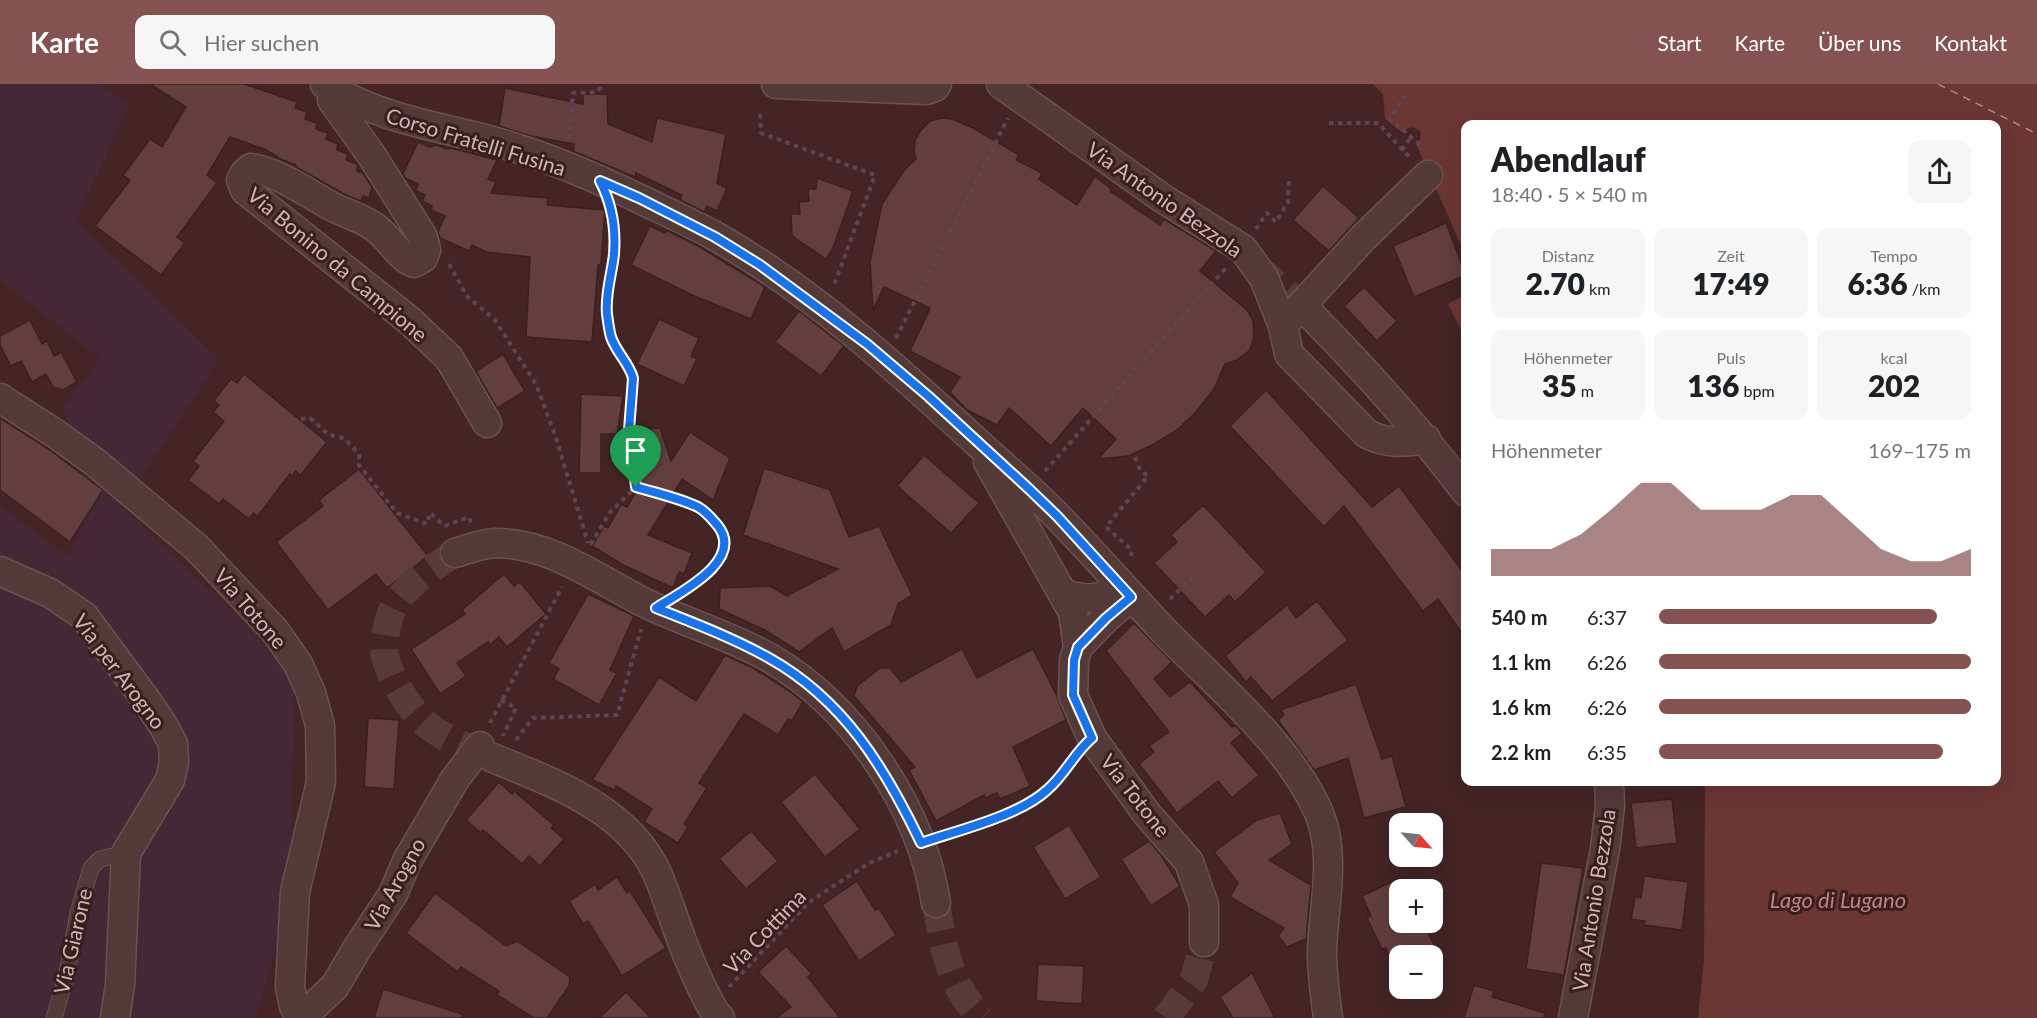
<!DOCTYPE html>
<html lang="de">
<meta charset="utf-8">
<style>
:root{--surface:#fff;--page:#f6f6f6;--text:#202124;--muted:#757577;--accent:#845251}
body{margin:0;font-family:Lato,sans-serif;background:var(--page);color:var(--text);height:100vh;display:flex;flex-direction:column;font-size:22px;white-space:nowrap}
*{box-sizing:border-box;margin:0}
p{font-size:20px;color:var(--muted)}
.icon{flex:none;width:33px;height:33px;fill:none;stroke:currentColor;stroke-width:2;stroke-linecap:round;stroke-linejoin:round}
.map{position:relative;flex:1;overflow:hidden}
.side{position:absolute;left:1461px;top:36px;width:540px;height:666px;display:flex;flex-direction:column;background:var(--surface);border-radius:12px;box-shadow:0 6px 24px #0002}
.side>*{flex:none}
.needle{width:39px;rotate:117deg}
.tools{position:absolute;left:1389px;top:729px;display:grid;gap:12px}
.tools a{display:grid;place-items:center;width:54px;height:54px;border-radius:12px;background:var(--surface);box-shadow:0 6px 24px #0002;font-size:30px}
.pin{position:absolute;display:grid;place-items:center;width:51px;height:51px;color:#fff;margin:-62px -26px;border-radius:50% 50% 50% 0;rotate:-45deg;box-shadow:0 0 6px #0007}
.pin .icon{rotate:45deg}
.round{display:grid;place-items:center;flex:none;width:63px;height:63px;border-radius:12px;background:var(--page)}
.headline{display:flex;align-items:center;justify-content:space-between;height:102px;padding:0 30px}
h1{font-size:33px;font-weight:800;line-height:45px}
.stats{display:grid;grid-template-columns:repeat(3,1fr);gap:9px;height:102px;padding:6px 30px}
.stats div{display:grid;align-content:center;border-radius:12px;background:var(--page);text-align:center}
.stats b{font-size:30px;font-weight:800}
.stats small{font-size:16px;font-weight:400}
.stats p{font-size:16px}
.chart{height:168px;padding:12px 30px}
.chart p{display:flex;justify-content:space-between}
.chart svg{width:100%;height:108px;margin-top:6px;fill:var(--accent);opacity:.7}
ul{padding:0 30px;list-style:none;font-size:20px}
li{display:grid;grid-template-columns:96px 72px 1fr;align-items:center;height:45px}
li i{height:15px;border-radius:8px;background:var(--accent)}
header{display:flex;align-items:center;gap:36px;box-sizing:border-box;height:84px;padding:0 30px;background:var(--accent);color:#fff}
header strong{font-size:28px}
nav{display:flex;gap:33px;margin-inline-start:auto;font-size:21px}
.search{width:420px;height:54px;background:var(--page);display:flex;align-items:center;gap:15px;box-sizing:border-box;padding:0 21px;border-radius:12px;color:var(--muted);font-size:22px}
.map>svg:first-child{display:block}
.green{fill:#462736}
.water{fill:#6b3634}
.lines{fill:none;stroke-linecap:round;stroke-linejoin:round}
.ferry{stroke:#bb8382;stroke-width:1.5;stroke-dasharray:8 6;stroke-linecap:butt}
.building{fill:#623e3e;stroke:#3b201f;stroke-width:1.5}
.street-tunnel{stroke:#593a3a;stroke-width:28;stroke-dasharray:28 14;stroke-linecap:butt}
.lane-casing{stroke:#6b5251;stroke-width:17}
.street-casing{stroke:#6b5251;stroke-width:31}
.path{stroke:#614452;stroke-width:4;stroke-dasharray:4.5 4.5;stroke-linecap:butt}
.lane{stroke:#543939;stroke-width:15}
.street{stroke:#543939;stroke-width:28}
.route-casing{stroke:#fff;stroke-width:12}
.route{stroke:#1a73e8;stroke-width:8}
.labels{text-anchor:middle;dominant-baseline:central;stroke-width:6;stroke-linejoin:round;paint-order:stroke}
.street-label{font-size:21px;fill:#cdb7b6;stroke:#391e1d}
.water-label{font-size:22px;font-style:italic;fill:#bb8382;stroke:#391e1d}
</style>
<header>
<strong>Karte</strong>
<div class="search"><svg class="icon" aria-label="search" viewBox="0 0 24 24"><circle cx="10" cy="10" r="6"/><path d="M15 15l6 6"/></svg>Hier suchen</div>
<nav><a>Start</a><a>Karte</a><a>Über uns</a><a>Kontakt</a></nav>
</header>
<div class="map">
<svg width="2037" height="934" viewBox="0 0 2037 934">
<rect width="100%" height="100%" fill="#442424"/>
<path class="green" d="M0 0H96L130 19 76 136 219 275 122 423 294 586 292 744 282 843 256 934H0V422L68 472 98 409 62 326 99 274 0 196Z"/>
<g class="water">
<path d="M1373 0H2037V934H1698L1704 876 1705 698H1996V40H1466L1465 170 1416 60 1420 56 1421 48C1414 42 1408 42 1403 49L1385 35 1383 10Z"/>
<path d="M1465 211V254L1448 220Z"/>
</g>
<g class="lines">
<path class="ferry" d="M1938 0 2037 50"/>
</g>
<g class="building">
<path d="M150 0H244L297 18 295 24 307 28 305 35 317 39 316 45 328 49 326 55 338 60 337 66 348 70 346 76 357 80V87L363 89 372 103 369 114 363 112 361 117 346 111 296 83V81L278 74V73L264 65 230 53 207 91 217 99 177 153 185 159 161 191 95 142 130 96 123 91 150 55 162 63 186 23Z"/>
<path d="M505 4 583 20V10H607L608 40 652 58 657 34 726 50 717 99 727 104 717 127 707 122 704 128 680 116 682 111 636 89 635 93 573 67 574 60 531 52 499 42Z"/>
<path d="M941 34 952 35 973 44 1019 71 1016 76 1042 89 1039 95 1077 121 1095 92 1111 105 1110 107 1160 141 1164 135 1216 167 1200 187 1247 226 1253 236 1254 254 1249 267 1237 276 1225 280 1214 305 1196 328 1177 346 1154 360 1129 372 1098 375 1116 355 1083 324 1051 362 1009 324 997 341 967 326 950 308 960 293 910 267 930 224 884 203 873 226 870 178 882 120 905 85 916 75 914 68 915 56 921 46 930 37Z"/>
<path d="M418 58 430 63 437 61 446 65 451 64 497 76 488 95 496 98 491 109 548 114 547 121 605 126 601 181H598L592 258 526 253 530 173 486 168 472 161 469 167 440 154 438 148 445 132 431 126 432 122 422 117 425 111 416 107 418 100 405 94 403 90Z"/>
<path d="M817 94 853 107 833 164 826 175 792 152 791 130H800L799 118 809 117 808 105H816Z"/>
<path d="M1323 102 1359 134 1329 167 1293 136Z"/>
<path d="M1446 139 1466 191 1414 213 1393 162Z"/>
<path d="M650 142 665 149 666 146 698 162 765 203 751 235 692 211 631 181Z"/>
<path d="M1364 203 1397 237 1377 257 1344 222Z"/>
<path d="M799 227 844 262 821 292 775 258Z"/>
<path d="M659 235 699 254 691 272 697 275 684 302 637 280Z"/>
<path d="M30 236 42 260 47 257 54 272 61 268 77 298 63 306 53 303 46 290 32 298 21 277 11 282 0 261V252Z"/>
<path d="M503 270 525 307 497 324 476 287Z"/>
<path d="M244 290 327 358 300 392 296 387 292 392 290 390 257 433 254 429 249 435 223 415 219 420 188 396 199 382 193 377 224 337 213 328 219 321 214 316 231 295 237 299Z"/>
<path d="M1266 306 1372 423 1399 402 1466 492V555L1438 515 1423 527 1344 422 1324 443 1230 342Z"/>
<path d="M581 310 623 312 617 350H601V389H579Z"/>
<path d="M0 334 47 364 103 406 70 458 0 406Z"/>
<path d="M660 344 671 377 690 348 730 374 713 416 682 395 648 451 692 469 684 490 679 488 673 504 623 481 592 462 604 442 608 444 621 420 627 423 641 399 636 345Z"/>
<path d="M924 371 979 419 951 449 897 402Z"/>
<path d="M764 384 830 406 849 453 879 442 912 511 898 520 891 541 844 568 832 544 799 568 765 546 719 525 720 504 770 502 787 512 838 485 743 451Z"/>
<path d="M359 385 428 472 387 504 376 490 328 526 276 458 323 422 319 416Z"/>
<path d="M1203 421 1266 488 1235 518 1229 511 1205 533 1154 479 1177 458 1171 451Z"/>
<path d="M504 490 514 502 520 498 546 530 507 563 499 553 490 561 488 558 457 579 466 592 440 610 411 565 465 530 462 526Z"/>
<path d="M588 510 634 532 610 586 617 589 599 621 553 595 559 585 549 579Z"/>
<path d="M1317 517 1348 556 1272 617 1251 593 1246 598 1225 572 1287 521 1296 534Z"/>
<path d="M1134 539 1172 578 1154 595 1170 613 1190 598 1232 643 1236 642 1242 649 1231 659 1259 691 1232 714 1218 697 1177 729 1139 680 1154 668 1149 662 1169 648 1106 567Z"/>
<path d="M962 565 977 594 1033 565 1057 612 1066 636 1013 663 1030 702 1000 715 997 709 985 714 984 711 936 737 909 686 915 683 854 612 857 602 880 584H890L901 598Z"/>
<path d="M725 571 753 584 791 608 803 618 792 637 788 635 778 651 744 630 699 699 707 704 684 740 688 743 678 759 644 738 652 725 616 702 614 706 592 696 659 593 696 617Z"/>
<path d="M1356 600 1382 675 1392 672 1406 723 1364 734 1348 674 1314 686 1278 636 1284 631 1280 626Z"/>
<path d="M368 634 399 636 394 705 364 703Z"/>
<path d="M815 690 860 745 825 773 781 718Z"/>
<path d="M499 698 512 710 514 707 554 741 551 744 564 755 540 782 529 772 522 780 483 746 481 749 466 736Z"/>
<path d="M1672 715 1677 759 1636 764 1631 719Z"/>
<path d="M1280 729 1292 760 1269 776 1311 801 1306 855 1287 863 1278 852 1284 844 1230 813 1238 799 1214 768 1257 736Z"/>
<path d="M1069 741 1101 793 1065 815 1033 763Z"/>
<path d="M751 747 778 777 746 805 719 775Z"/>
<path d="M1149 757 1161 771 1180 802 1151 822 1121 775Z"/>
<path d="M1541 779 1583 784 1564 891 1526 885Z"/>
<path d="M1644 792 1688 798 1682 846 1644 841 1645 837 1631 835 1635 813 1641 814Z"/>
<path d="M617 793 627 809 630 807 666 864 622 892 588 837 583 840 569 817 595 800 598 806Z"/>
<path d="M1402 793 1408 806H1400V838H1423L1436 865 1422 872H1389L1386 864 1382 865 1367 834 1371 832 1362 812Z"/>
<path d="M857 797 875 826 879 824 896 851 859 877 822 821Z"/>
<path d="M435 809 506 862 517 857 570 893 569 902 547 934H534L497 911 499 907 461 883 458 888 406 849Z"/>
<path d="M786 862 812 890 808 893 840 934H776L791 923 758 888Z"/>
<path d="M1038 880 1084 882 1082 920 1036 917Z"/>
<path d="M1252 889 1275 934H1233L1220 913Z"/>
<path d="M1474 901 1494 907 1492 913 1545 929 1544 934H1464Z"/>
<path d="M383 905 462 930V934H374Z"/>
<path d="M626 908 651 934H599Z"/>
</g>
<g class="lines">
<g class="street-tunnel">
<path d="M1254 181 1309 229"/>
<path d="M455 469C433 484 411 497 396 519 388 530 381 563 386 576 393 598 407 622 424 638 442 655 470 664 493 674"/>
<path d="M936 819C943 860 949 905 983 934"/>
<path d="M1166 934 1194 896 1204 858"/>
</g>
<defs>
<path id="lane" d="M54 934 67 889 78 829 91 784 100 775 126 769"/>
<g id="street">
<path d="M325 0C381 38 450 43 513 63 557 77 601 96 642 116 667 128 691 139 715 152 814 208 898 286 981 362 1006 385 1033 407 1057 432 1094 470 1130 511 1167 550 1218 602 1291 663 1319 729 1337 773 1323 823 1322 868 1322 890 1325 912 1328 934"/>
<path d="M776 0 926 6 935 3 937 0"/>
<path d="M1001 0 1162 114 1243 165 1264 194 1283 242 1289 270 1367 350C1388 360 1403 359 1426 355"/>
<path d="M335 3 332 16 372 72 423 153 426 166 423 174 414 179C397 172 389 152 373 142 362 134 347 130 335 124 308 110 281 89 251 84L245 89 241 96 245 106 410 237 449 274 487 339"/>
<path d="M1309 229C1365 286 1418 344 1466 408"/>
<path d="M1286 238 1364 153 1428 91"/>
<path d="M0 314 56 350 96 379 197 464 275 547 298 580 311 609 320 641 321 698 295 808 290 903 294 922 300 934"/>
<path d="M988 378 1073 528 1078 563"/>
<path d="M455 469C468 465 481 460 495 459 549 459 595 493 641 517 683 538 729 551 770 574 854 623 921 723 936 819"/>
<path d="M0 487 50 509 84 532 149 620 164 643 173 660 174 678 170 696 126 769 120 901 115 934"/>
<path d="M1063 510C1088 516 1100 518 1121 502"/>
<path d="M1131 513 1106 534 1078 563 1074 576 1073 611 1092 654 1147 730 1189 778 1204 821V858"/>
<path d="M493 674C553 699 627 724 657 789 668 815 676 843 687 870 695 890 704 909 714 927L720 934"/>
<path d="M305 934 312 924 335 902 358 863 393 810 407 777 455 695 480 662"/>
<path d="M1573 934 1605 765 1610 722 1609 698"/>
</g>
</defs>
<use href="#lane" class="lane-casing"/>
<use href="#street" class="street-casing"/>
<g class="path">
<path d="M1405 11 1390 35 1418 59 1422 66"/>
<path d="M760 30 761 49 875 91 834 201"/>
<path d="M1329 39H1378L1411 75"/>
<path d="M569 55 573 9 597 8 603 0"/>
<path d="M1402 66 1411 53"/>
<path d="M612 129 614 170 608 202 607 229 612 254 631 287 633 294 629 346 636 403 698 423 709 431 724 450 726 460 712 485 703 494 682 507"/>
<path d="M1256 145 1267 129 1276 138 1288 118 1289 93"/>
<path d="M950 148 1008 34"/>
<path d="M449 180 467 212 495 236 536 300 556 354 588 459"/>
<path d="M896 254 946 156"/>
<path d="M1144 275 1226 184"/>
<path d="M301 335 310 334 329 351 344 354 359 370V381L397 429 427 440 430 429 445 442 469 433 471 439"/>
<path d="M1045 387 1138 282"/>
<path d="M590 460 592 458 611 427 636 403"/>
<path d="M1131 472 1132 466 1106 443 1148 392 1140 386 1135 373"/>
<path d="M1170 515 1197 489"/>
<path d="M501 616 516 624 503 652"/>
<path d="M490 639 562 503"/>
<path d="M516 656 533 634 617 631 641 545"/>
<path d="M944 751 1024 723 1049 705 1074 671"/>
<path d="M729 903 809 818 869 779 898 767"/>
</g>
<use href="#lane" class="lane"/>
<use href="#street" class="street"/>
</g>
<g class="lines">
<defs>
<path id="route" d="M600 97 639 114 715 153 760 181 867 260 928 312 1029 405 1057 432 1131 513 1106 534 1078 563 1074 576 1073 611 1092 654C1074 669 1065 691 1047 706 1019 732 958 746 921 759 885 684 844 616 769 574 733 554 694 539 656 524 679 509 745 477 718 442 712 435 707 428 698 423 679 414 656 409 636 403L629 346 633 294C629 279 616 268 611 253 609 246 608 237 607 230 605 209 612 190 614 170 616 144 612 120 600 97Z"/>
</defs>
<use href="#route" class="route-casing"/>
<use href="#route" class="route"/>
</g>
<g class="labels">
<g class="street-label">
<text transform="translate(476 57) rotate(17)">Corso Fratelli Fusina</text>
<text transform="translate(1165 115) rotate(35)">Via Antonio Bezzola</text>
<text transform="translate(338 180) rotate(40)">Via Bonino da Campione</text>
<text transform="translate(251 524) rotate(49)">Via Totone</text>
<text transform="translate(120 587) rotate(53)">Via per Arogno</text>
<text transform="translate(1136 711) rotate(52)">Via Totone</text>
<text transform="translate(394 800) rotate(-61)">Via Arogno</text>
<text transform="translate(1593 816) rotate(-81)">Via Antonio Bezzola</text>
<text transform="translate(764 847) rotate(-46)">Via Cottima</text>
<text transform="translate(72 857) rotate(-77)">Via Giarone</text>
</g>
<g class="water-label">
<text x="1838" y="815">Lago di Lugano</text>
</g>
</g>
</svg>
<div class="tools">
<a><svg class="needle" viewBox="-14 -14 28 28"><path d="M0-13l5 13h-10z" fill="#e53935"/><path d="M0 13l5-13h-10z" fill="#757577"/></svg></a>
<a>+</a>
<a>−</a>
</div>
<div class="pin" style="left:636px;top:403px;background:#1e9e55"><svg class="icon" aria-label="arrive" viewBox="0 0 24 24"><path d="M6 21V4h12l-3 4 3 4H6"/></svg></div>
<section class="side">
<div class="headline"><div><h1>Abendlauf</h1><p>18:40 · 5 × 540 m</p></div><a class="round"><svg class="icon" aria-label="share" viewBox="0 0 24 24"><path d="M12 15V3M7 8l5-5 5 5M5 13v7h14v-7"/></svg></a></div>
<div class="stats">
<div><p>Distanz</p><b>2.70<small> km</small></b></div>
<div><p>Zeit</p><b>17:49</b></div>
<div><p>Tempo</p><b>6:36<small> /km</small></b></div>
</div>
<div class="stats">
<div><p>Höhenmeter</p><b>35<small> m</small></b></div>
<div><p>Puls</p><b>136<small> bpm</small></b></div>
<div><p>kcal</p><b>202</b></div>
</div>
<div class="chart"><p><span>Höhenmeter</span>169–175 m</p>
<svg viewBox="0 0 160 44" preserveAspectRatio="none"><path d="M0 44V33L10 33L20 33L30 27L40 17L50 6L60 6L70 17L80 17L90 17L100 11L110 11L120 22L130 33L140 38L150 38L160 33V44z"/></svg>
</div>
<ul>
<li><b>540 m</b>6:37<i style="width:89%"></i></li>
<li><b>1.1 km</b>6:26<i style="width:100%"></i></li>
<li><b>1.6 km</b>6:26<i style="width:100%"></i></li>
<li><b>2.2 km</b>6:35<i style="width:91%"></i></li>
</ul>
</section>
</div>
